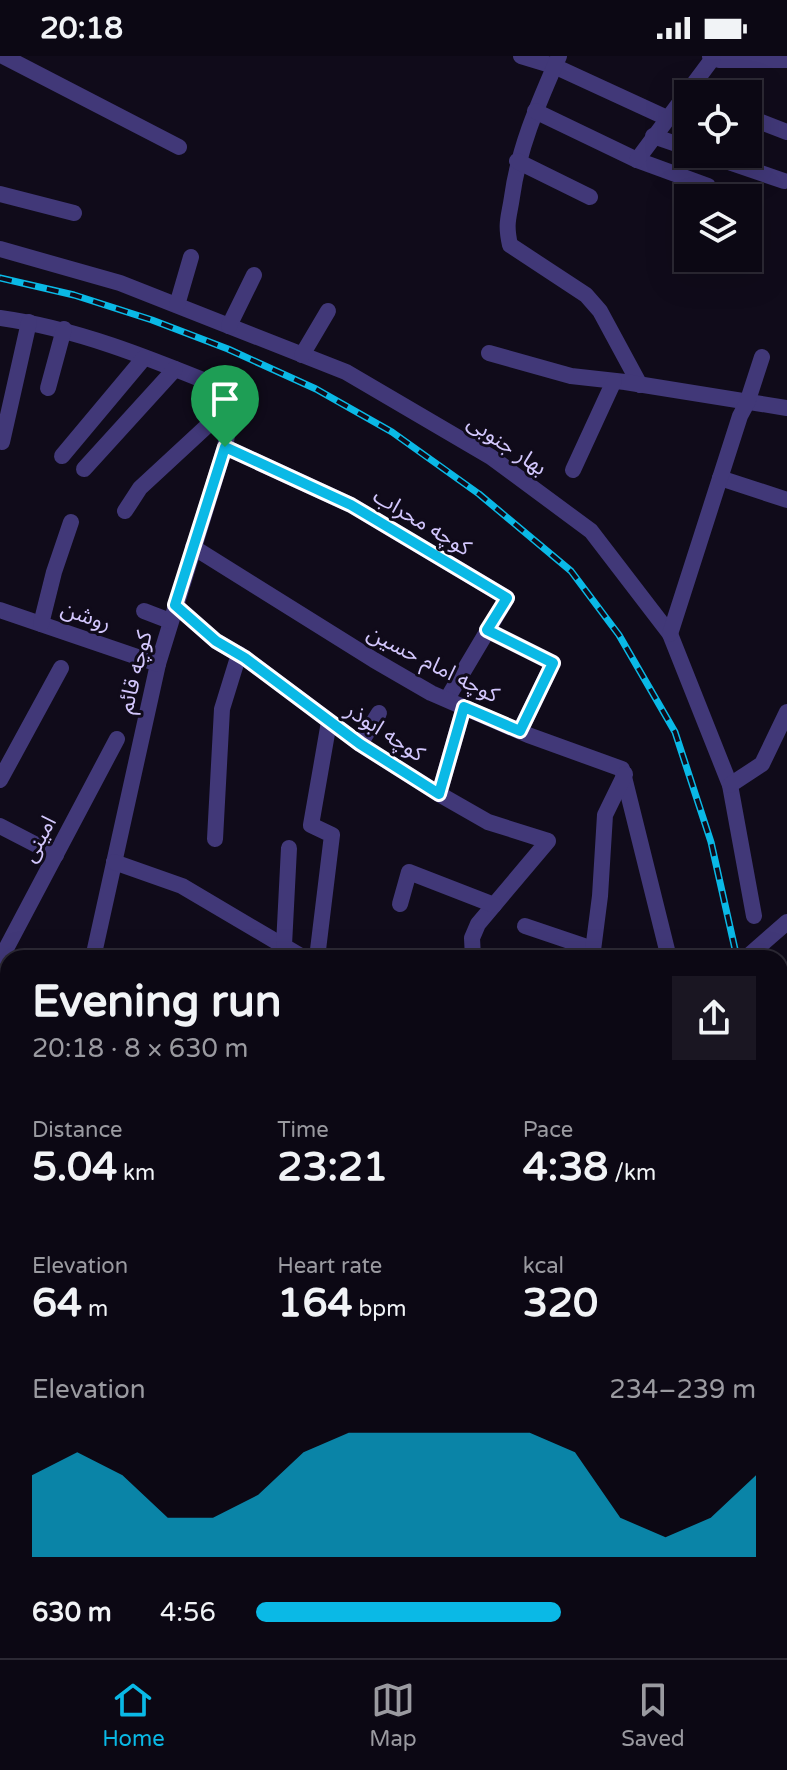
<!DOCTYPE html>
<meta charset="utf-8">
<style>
:root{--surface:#0c0814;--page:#1a1622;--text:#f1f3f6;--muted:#9a9aa0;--line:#2c2934;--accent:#0ab9e6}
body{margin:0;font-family:"Varela Round","Noto Sans Arabic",sans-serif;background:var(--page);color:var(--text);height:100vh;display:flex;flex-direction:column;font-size:30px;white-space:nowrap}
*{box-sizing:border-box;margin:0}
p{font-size:26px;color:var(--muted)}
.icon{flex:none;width:44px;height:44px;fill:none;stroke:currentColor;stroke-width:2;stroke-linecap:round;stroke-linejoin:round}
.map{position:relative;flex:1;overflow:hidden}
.side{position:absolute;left:0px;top:894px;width:788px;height:708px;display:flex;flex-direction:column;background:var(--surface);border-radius:24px 24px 0 0;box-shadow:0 8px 32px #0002,0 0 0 2px var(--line)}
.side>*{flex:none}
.buttons{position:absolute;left:674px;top:24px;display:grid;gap:16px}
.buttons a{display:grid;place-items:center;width:88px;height:88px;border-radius:0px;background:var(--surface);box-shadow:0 8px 32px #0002,0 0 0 2px var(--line);font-size:40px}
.pin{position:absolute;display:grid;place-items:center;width:68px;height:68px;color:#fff;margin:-82px -34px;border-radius:50% 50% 50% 0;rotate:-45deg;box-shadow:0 0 8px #0007}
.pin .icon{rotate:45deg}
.round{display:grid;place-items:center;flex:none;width:84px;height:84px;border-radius:0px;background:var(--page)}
.summary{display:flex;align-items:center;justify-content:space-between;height:136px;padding:0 32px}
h1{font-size:44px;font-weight:700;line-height:60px}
.metrics{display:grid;grid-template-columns:repeat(3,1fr);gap:12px;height:136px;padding:8px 32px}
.metrics div{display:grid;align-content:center}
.metrics b{font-size:40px;font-weight:700}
.metrics small{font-size:22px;font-weight:400}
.metrics p{font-size:22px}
.chart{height:224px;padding:16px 32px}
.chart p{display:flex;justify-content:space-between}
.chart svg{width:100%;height:144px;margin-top:8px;fill:var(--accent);opacity:.7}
ul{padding:0 32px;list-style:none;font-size:26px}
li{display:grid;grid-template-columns:128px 96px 1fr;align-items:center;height:60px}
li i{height:20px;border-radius:10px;background:var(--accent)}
.status{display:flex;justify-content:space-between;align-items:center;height:56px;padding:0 40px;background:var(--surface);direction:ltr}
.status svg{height:22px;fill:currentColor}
.dock{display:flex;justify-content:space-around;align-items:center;height:112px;border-top:2px solid var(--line);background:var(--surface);font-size:22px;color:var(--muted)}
.dock a{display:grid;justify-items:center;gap:4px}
.dock .current{color:var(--accent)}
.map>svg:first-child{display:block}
.green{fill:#0f2324}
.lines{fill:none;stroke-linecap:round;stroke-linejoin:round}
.minor{stroke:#413878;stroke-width:16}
.rail-casing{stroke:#0ab9e6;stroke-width:7}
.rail{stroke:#100b1a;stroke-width:4;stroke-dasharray:12;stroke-linecap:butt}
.route-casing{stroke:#fff;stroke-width:16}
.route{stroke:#0ab9e6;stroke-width:10}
.labels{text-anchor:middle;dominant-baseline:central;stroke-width:6;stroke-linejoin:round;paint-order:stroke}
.street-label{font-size:22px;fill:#d3c7fd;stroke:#100b1a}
</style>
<div class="status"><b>20:18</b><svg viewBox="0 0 49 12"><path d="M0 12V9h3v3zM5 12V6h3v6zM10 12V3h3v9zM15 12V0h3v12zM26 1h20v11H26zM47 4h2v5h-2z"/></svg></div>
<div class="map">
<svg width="787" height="1602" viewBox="0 0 787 1602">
<rect width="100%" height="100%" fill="#100b1a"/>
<g class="green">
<path d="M85 1594H144L140 1602H87Z"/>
<path d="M194 1594H468L462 1602H189Z"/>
</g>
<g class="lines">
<g class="minor">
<path d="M3 0 179 91"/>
<path d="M521 0 554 10 667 62"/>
<path d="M559 0C539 46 519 90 512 141 509 162 505 166 510 189L586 239 600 255 640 329"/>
<path d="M710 0 719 4H787"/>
<path d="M535 55 637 104 708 130"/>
<path d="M748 61 787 76"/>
<path d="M653 80 688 92"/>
<path d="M705 98 784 125"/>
<path d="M637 104 713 2"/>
<path d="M517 105 590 141"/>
<path d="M0 138 74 157"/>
<path d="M0 193 120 227 346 316 491 401 591 475 670 578 730 729 754 860"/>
<path d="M177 249 191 201"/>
<path d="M0 262C80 273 156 305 230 335L234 339 225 391 158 608 93 902"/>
<path d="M229 270 254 219"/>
<path d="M489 297 571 320 625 326 787 352"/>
<path d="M302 299 328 255"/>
<path d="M48 332 64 273"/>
<path d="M2 386 29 266"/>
<path d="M225 391 351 449 507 542 447 643"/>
<path d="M62 400 144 302"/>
<path d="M84 413 175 313"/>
<path d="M573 414 614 325"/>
<path d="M720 422 787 444"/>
<path d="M125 455 140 432 234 345"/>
<path d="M193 491 374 604 431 637 528 679 622 713 669 902"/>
<path d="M175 549 216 585 245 602 360 688 439 738 488 766 548 785 478 868 472 882 473 902"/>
<path d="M0 554 158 608"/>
<path d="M144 555 170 565"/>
<path d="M41 568 54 516 71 466"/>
<path d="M487 574 553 607 520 675"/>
<path d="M670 578 740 360 747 347 762 301"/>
<path d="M360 688 379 657"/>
<path d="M0 724 61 612"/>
<path d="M730 729 762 708 787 656"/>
<path d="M439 738 464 651"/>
<path d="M0 770 56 799"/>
<path d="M215 783 222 653 239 598"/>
<path d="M114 806 182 830 304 902"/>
<path d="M400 848 409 816 494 849"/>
<path d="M525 870 593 893"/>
<path d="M284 889 289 792"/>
<path d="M317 902 332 779 311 769 329 666"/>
<path d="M592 902 600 840 605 759 625 718"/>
<path d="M746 902 787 866"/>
<path d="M0 904 117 683"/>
<path d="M0 972 8 976"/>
<path d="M784 975 787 986"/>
<path d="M0 1073 8 1077"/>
<path d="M780 1197 787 1207"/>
<path d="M0 1203 8 1207"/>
<path d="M780 1249 787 1244"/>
<path d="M780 1382 787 1376"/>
<path d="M0 1441 8 1444"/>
<path d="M780 1457 787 1466"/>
<path d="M0 1487 8 1489"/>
<path d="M0 1570 8 1572"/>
<path d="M780 1580 787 1590"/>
<path d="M74 1594 77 1602"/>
<path d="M552 1594 566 1602"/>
<path d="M161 1602 166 1594"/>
<path d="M533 1602 539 1594"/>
<path d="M629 1602 633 1594"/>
<path d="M722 1602 727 1594"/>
</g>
<defs>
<g id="rail">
<path d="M0 222 74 239 152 264 228 293 316 333 392 376 479 438 571 515 619 579 675 676 711 786 737 902"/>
<path d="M780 1071 787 1096"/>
</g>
</defs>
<use href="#rail" class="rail-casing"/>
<use href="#rail" class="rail"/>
</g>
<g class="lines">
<defs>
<path id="route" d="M225 391 351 449 507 542 487 574 553 607 520 675 464 651 439 738 360 688 245 602 216 585 175 549Z"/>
</defs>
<use href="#route" class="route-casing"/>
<use href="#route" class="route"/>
</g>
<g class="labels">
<g class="street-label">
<text transform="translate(507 389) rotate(34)">بهار جنوبی</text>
<text transform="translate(422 466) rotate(31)">کوچه محراب</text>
<text transform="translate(86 560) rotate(19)">روشن</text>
<text transform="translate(433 608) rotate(27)">کوچه امام حسین</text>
<text transform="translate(135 616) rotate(-76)">کوچه قائم</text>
<text transform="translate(385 676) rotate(33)">کوچه ابوذر</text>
<text transform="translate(39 783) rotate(-62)">امینی</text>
</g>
</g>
</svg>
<div class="buttons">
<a><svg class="icon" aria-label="locate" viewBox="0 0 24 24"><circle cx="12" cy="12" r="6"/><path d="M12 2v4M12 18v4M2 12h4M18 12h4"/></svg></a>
<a><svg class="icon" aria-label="layers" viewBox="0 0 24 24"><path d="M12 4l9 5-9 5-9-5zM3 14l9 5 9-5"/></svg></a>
</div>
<div class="pin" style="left:225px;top:391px;background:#1e9e55"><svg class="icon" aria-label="arrive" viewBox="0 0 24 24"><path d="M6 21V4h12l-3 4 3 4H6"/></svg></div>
<section class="side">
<div class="summary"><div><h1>Evening run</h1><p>20:18 · 8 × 630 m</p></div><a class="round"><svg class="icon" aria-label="share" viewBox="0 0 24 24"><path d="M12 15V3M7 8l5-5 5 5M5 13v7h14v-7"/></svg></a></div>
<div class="metrics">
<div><p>Distance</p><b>5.04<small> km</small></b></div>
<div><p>Time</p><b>23:21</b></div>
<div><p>Pace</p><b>4:38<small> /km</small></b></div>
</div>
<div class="metrics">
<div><p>Elevation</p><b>64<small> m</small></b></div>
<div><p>Heart rate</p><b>164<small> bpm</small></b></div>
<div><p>kcal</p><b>320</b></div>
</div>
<div class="chart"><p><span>Elevation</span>234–239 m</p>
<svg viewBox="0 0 160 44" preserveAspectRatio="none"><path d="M0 44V19L10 12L20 19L30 32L40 32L50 25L60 12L70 6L80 6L90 6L100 6L110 6L120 12L130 32L140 38L150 32L160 19V44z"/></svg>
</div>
<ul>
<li><b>630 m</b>4:56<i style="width:61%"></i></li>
</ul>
</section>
</div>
<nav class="dock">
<a class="current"><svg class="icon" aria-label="home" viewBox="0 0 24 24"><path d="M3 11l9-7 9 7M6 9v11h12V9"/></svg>Home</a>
<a><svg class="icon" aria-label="map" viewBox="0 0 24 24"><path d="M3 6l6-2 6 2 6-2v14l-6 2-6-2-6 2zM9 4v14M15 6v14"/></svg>Map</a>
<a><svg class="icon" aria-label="saved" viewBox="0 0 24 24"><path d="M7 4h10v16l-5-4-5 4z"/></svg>Saved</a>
</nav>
